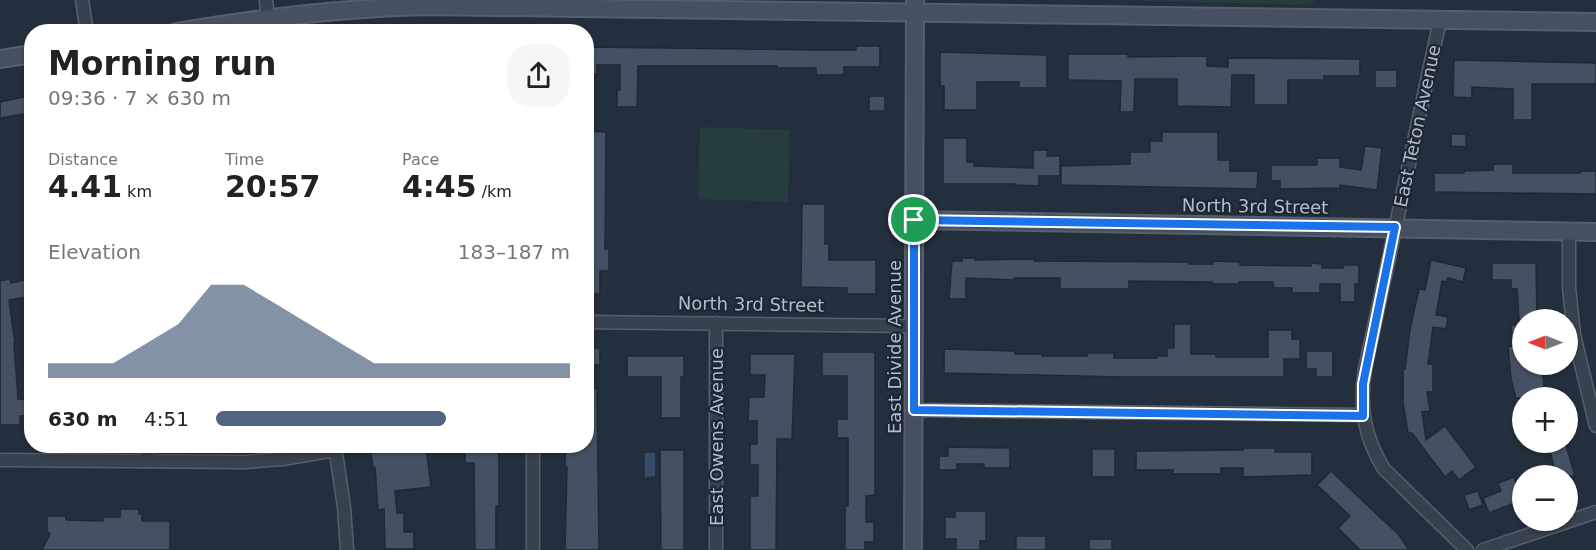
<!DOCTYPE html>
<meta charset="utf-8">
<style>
:root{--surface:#fff;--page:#f6f6f6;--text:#222;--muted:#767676;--accent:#516482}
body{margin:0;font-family:"DejaVu Sans",sans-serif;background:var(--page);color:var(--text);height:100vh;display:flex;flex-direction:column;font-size:22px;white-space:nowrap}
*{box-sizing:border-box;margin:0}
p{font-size:20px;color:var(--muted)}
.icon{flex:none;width:33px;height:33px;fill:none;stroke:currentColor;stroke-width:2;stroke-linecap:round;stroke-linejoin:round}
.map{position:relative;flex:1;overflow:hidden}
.panel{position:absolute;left:24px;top:24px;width:570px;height:429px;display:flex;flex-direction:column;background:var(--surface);border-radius:24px;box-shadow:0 2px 4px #0004}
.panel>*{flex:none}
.needle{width:39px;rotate:270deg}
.tools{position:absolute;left:1512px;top:309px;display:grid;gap:12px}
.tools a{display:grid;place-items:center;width:66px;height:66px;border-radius:50%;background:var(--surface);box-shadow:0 2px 4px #0004;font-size:30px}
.pin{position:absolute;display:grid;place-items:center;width:51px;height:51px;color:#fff;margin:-26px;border:3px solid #fff;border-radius:50%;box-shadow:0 2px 6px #0007}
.round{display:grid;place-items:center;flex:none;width:63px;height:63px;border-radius:24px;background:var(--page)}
.summary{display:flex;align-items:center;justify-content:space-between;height:102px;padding:0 24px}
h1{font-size:33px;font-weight:600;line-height:45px}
.figures{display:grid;grid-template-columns:repeat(3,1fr);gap:9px;height:102px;padding:6px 24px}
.figures div{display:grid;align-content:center}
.figures b{font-size:30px;font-weight:600}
.figures small{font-size:16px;font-weight:400}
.figures p{font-size:16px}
.chart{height:168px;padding:12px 24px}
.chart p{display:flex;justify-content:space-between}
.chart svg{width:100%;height:108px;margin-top:6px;fill:var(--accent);opacity:.7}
ul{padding:0 24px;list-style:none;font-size:20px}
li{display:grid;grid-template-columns:96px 72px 1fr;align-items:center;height:45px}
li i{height:15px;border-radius:8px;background:var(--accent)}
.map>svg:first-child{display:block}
.green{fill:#263c3f}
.water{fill:#394c67}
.building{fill:#455162;stroke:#1f2835;stroke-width:1.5}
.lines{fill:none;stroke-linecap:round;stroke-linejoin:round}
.street-casing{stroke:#565f6c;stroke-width:15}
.secondary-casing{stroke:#565f6c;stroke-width:20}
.street{stroke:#38414e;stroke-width:12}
.secondary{stroke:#465061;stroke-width:16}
.route-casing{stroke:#fff;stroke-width:12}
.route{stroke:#1a73e8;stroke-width:8}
.labels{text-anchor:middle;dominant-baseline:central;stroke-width:4.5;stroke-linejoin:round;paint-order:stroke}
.street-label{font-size:18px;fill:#b4bcc9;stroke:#1d2633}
</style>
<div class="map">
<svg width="1596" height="550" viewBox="0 0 1596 550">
<rect width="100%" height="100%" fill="#242f3e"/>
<g class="green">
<path d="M1110 0H1315L1310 5Z"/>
<path d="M700 127 790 130 788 202 698 199Z"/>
</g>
<path class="water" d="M645 453H655V476L645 477Z"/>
<g class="building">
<path d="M856 46H880V67H844V75H816V68H777V66H638L637 107H617V90H620V65H597V74H586V47L816 50H856Z"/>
<path d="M940 52 1047 55V88H1019V82H977V110H944V86H940Z"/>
<path d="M1068 54H1128V57L1207 56V66L1228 67V58L1360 59V76H1324V80H1288V105H1254V75H1232L1231 107 1177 106V79H1135L1134 112H1120L1121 81 1068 80Z"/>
<path d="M1454 60 1596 63V84H1532V120H1513V89L1472 87V98L1453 97Z"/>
<rect x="1375" y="70" width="22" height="18"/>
<path d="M28 96 30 113 0 118V102Z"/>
<rect x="869" y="96" width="16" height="15"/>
<path d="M586 131 606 132 605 249H609V271H600V294H586Z"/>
<path d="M1162 132H1218V160H1230V171H1258L1257 189 1061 185V166L1130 164V152H1150V141H1162Z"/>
<path d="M1451 134H1466V147L1451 146Z"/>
<path d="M943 138H967V162H974V166L1033 168V150H1048L1047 156H1060V176H1039V186L1016 185V184H943Z"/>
<path d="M1365 146 1382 148 1377 190 1340 185V188L1280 189V181H1271V165H1317V158H1340V167L1361 170Z"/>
<path d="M1493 164H1513V173H1580V171H1596V194L1434 192V173H1464V171L1493 170Z"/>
<path d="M802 204H825V244H829V260H876V294H847V288L801 287Z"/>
<path d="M962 258H975V260L1034 259V261L1189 262V264H1213V261L1240 262V265L1311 266V263L1322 264V268H1343V265H1359V284H1355V302H1340V284H1320V293H1292V288H1274L1273 282H1239V284H1212V282L1129 281V289H1060V278H1014V280L966 278V299H949L952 261H962Z"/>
<path d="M1431 260 1466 268 1463 282 1448 278 1447 282 1442 281 1436 315 1448 317 1446 329 1433 327 1428 364H1433V392H1427L1430 411 1422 412 1426 440 1445 426 1476 467 1459 480 1452 471 1445 477 1412 433H1408L1403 402V369H1405L1410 329 1419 289 1425 290Z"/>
<path d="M1492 263H1536L1537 320H1519L1517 289H1511V280H1492Z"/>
<path d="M32 278V296L9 300 15 343H14L18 399H29V416H20V425H0V281L10 279 11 283Z"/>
<path d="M1174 324H1191V354H1216V357H1268V330H1292V339H1300V359H1284V377H1123L944 373V349L1015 351V354H1042V356H1087V353H1114V358H1157V356H1167V348H1174Z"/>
<path d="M1511 325H1522V364H1542L1545 398H1516L1511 379 1508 347 1513 346Z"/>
<rect x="586" y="348" width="14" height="17"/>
<path d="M1306 351H1333V377H1316V369H1306Z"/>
<path d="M822 352H875V495L866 496V522H874V542H865V550H845V506H848V438H837V419H847V376H822Z"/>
<path d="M750 354H795L792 439H777L776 550H750V496H758V465H750V444H757V421H748L749 397H764L765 375H750Z"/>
<path d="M627 356H684V377H681V418H661V377H627Z"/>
<path d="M586 388H597L599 550H565L567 467H565V446H586Z"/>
<path d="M1548 442H1565L1575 476H1556Z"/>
<path d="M370 446H392V449L426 446 431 487 395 491 397 513H404V532H414V549H385L384 509 378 510 375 468H373Z"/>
<path d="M465 446H499V506H496V550H475L474 463H465Z"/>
<path d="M948 447 1010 448V468H984V464H957V470H939V456H948Z"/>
<path d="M1243 448H1275V452H1312V475L1243 477V468H1221V474H1173V470H1136V451L1243 450Z"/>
<rect x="1092" y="449" width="23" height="28"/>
<path d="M660 450H684V550H661Z"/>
<path d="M1331 471 1399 535 1409 550H1360L1338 528 1350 516 1317 485Z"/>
<path d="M1514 477 1522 500 1489 513 1483 498 1501 491 1498 483Z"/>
<path d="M1478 491 1483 505 1469 510 1464 495Z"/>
<path d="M120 509H139V514H142V521H170V550H42L50 534 47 531V516H66V520L103 521V517H120Z"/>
<path d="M955 511H986V541H980V550H956V539H945V517H955Z"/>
<rect x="1016" y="536" width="30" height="14"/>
<rect x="1089" y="539" width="23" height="11"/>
</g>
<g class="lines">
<defs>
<g id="street">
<path d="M82 0 87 32"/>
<path d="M266 0 269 32"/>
<path d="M1440 20 1365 369C1359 406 1364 437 1384 469L1467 550"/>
<path d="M1569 231V287L1574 335 1596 426"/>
<path d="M586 322 914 326"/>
<path d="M914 410 1363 415"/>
<path d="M147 446V461"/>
<path d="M335 446 344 507 347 550"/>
<path d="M0 460 245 462 283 459 335 450"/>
<path d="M533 550V446"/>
<path d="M716 550V323"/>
<path d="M1483 550 1596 512"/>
</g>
<g id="secondary">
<path d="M176 32C259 18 342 8 427 6L1596 22"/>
<path d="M0 59 32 54"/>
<path d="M914 220 1596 232"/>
<path d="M913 550 915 2"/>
</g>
</defs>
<use href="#street" class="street-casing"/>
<use href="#secondary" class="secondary-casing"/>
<use href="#street" class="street"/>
<use href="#secondary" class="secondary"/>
</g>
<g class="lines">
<defs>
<path id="route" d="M914 220 1395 227 1363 384V416L914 410Z"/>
</defs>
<use href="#route" class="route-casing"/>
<use href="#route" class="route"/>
</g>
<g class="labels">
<g class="street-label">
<text transform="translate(1417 126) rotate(-78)">East Teton Avenue</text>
<text transform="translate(1255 206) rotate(1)">North 3rd Street</text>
<text transform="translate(751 304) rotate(1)">North 3rd Street</text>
<text transform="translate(894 347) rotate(-90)">East Divide Avenue</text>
<text transform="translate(716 437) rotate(-90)">East Owens Avenue</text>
</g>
</g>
</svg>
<div class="tools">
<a><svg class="needle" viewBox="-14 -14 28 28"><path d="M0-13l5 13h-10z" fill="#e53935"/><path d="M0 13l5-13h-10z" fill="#767676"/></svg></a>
<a>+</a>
<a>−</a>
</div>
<div class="pin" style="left:914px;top:220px;background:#1e9e55"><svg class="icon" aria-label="arrive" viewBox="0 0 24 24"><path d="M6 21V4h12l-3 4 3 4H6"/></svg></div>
<section class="panel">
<div class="summary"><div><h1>Morning run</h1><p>09:36 · 7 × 630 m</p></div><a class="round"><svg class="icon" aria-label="share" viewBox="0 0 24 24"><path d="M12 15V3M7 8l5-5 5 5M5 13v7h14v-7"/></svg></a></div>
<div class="figures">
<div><p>Distance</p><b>4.41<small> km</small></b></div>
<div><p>Time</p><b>20:57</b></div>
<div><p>Pace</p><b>4:45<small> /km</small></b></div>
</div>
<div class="chart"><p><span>Elevation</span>183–187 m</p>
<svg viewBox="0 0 160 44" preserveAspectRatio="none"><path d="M0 44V38L10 38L20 38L30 30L40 22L50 6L60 6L70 14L80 22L90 30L100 38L110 38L120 38L130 38L140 38L150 38L160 38V44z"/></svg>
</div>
<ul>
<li><b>630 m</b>4:51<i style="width:65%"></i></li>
</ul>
</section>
</div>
